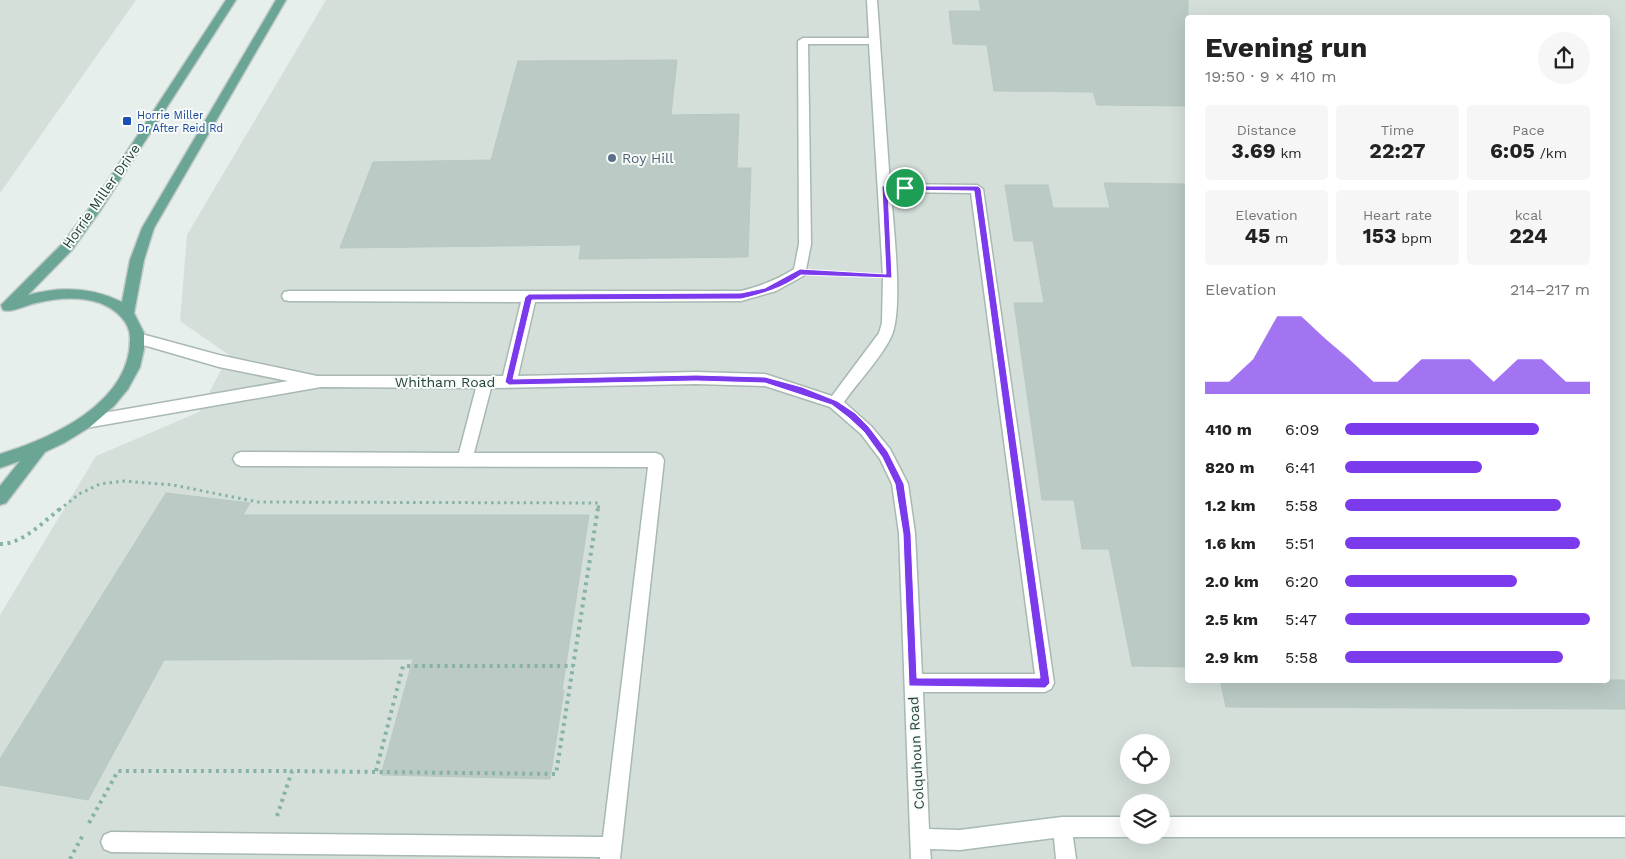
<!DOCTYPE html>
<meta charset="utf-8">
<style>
:root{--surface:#fff;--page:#f6f6f6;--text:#222;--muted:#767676;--accent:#7c3aed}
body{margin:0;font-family:"Work Sans",sans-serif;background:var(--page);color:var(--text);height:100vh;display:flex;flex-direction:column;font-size:19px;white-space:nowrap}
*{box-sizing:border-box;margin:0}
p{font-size:16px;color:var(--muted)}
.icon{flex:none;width:28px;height:28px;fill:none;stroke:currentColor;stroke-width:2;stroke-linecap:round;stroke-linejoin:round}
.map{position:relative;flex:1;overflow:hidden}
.panel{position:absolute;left:1185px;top:15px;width:425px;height:668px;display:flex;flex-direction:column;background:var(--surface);border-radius:5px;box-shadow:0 5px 20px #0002}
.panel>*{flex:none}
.fabs{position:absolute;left:1120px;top:734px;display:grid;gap:10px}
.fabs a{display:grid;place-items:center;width:50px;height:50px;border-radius:50%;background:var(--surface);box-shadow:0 5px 20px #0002;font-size:25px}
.pin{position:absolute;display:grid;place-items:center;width:42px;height:42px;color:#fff;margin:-21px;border:2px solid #fff;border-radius:50%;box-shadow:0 1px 5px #0007}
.round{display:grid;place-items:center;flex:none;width:52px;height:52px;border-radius:26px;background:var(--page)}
.overview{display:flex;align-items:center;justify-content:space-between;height:85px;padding:0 20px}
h1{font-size:28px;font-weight:700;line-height:38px}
.stats{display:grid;grid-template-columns:repeat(3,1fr);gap:8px;height:85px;padding:5px 20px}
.stats div{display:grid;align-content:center;border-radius:5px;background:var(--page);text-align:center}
.stats b{font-size:21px;font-weight:700}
.stats small{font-size:14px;font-weight:400}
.stats p{font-size:14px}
.chart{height:140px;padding:10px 20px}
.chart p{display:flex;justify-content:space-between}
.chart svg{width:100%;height:90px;margin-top:5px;fill:var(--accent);opacity:.7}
ul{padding:0 20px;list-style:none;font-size:16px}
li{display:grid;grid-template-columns:80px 60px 1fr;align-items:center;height:38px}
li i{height:12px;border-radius:6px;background:var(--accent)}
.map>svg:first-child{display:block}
.built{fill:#d4dfda;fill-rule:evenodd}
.building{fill:#bbcac4;stroke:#b8c9c2}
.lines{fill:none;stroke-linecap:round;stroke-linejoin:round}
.minor-casing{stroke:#a8b8b2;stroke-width:3}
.major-casing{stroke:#c2cac8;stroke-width:3}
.path-far1{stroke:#86b3a5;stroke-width:3;stroke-dasharray:2.5 4;stroke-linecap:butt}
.path{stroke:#86b3a5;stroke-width:4;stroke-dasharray:3 4.5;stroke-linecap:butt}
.minor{fill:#fff;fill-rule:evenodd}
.major{fill:#6aa596;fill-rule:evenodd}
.route{fill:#7c3aed;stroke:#fff;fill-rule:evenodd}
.transit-dot{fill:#1a4fb4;stroke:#f7fbf9;stroke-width:2}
.service-dot{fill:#5c6f8a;stroke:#f7fbf9;stroke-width:2}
.labels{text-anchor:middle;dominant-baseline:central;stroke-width:4;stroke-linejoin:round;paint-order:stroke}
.far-transit-label{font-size:11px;fill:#164399;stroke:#f7fbf9;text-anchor:start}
.service-label{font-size:14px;fill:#4e5e75;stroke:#f7fbf9;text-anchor:start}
.street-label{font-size:14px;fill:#24423a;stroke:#f7fbf9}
</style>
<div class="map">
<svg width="1625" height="859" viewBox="0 0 1625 859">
<rect width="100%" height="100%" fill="#e6efeb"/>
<g class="built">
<path d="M0 0H136L0 193Z"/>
<path d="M326 0H1625V859H0V615L96 456 199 412 229 355 180 321 187 235ZM1188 18H1608V680H1188ZM1129 742H1161V775H1129ZM1129 802H1161V835H1129Z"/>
</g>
<g class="building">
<path d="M979 0H1188V106L1097 105 1093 92 994 91 987 45 953 44 949 11H981Z"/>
<path d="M677 60 671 115 739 114 737 168H751L748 257 579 259 581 245 340 248 373 162 491 160 518 61Z"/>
<path d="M1104 183 1188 184V667L1132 666 1109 549H1082L1074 500H1042L1014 303H1044L1033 241H1014L1005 185H1048L1053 208H1110Z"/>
<path d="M166 493 250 503 243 515H589L562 690H564L550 779 381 775 413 659 164 660 88 800 0 785V759Z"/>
<path d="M1220 680H1625V709L1226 707Z"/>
</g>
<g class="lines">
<defs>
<g id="minor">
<path d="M867 0H877L890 184 977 185 983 189 1054 683 1051 689 1045 692H923L929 829 960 830 1062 817H1129V835H1133L1129 837H1073L1076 859H1056L1054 838 960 850 930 849 931 859H911L899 533 892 484 880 459 861 434 830 407 765 386 696 384 491 388 474 453H656L661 455 664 460 620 859H600V857L111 852 104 849 101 842 104 835 111 832 603 837 648 467 241 466 236 464 233 459 236 454 241 452 459 453 476 388 321 387 86 428 81 426 79 422 81 418 86 416 288 381 219 367 133 342 131 338 133 334 138 333 219 355 317 376H503L521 302 289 301 284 300 282 296 284 292 289 291H741C760 286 777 280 794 269L799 244 798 41 803 38H869ZM808 44H869L883 276 882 323 879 333 832 396 765 374 696 372 518 376 535 302 741 301 776 291 805 275 811 244ZM891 192 971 193 1035 674H922L915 533 908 484 890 449 871 426 844 402C858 382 881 358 891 337 904 311 893 224 891 192Z"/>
<path d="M1161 817H1625V837H1161L1157 835H1161Z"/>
</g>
<path id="major" d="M226 0H236L100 211 72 250 28 295C61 286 91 287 122 302L130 260 142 228 276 0H286L154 228 144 260 134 313 144 333V349L140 367 128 389 114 406 90 427 64 443 45 452 6 503 0 505V486L20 461 0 468V454C52 438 131 403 130 338 130 321 115 309 100 303 79 296 57 298 36 303 26 305 12 313 3 310L1 305 62 244 92 205Z"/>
</defs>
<use href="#minor" class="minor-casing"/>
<use href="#major" class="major-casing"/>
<g class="path-far1">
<path d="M823 273 866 275"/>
<path d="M59 510 79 494 100 484 124 481 173 485 258 502 599 503 598 510"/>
</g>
<g class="path">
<path d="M0 544C23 544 43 522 61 508"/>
<path d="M376 771 403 666H573"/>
<path d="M277 816 292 771 556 774 598 508"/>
<path d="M89 823 118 771H292"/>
<path d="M70 859 83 835"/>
</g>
<use href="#minor" class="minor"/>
<use href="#major" class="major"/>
</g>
<path class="route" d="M882 186H978L981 189 1050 683 1045 688 909 686 903 534 895 484 882 457 864 432 849 418 832 405 765 383 696 381 509 385 505 382 525 297 529 294 741 293 765 288 800 269 886 274ZM888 190 974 191 1040 678H917L911 534 904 484 888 452 869 427 855 413 837 401 802 387 765 377 696 375 513 379 532 300 741 299C763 294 782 288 801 275L892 278Z"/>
<rect class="transit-dot" x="122" y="116" width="10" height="10" rx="2.5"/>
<circle class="service-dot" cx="612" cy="158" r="5"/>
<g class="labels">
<g class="far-transit-label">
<text x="137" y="115">Horrie Miller<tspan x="137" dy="13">Dr After Reid Rd</tspan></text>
</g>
<g class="service-label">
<text x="622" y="158">Roy Hill</text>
</g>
<g class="street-label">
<text transform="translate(101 196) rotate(-55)">Horrie Miller Drive</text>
<text x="445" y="382">Whitham Road</text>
<text transform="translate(916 753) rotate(-93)">Colquhoun Road</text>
</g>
</g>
</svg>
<div class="fabs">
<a><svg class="icon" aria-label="locate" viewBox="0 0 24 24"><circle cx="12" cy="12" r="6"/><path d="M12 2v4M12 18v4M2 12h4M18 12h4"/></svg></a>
<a><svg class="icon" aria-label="layers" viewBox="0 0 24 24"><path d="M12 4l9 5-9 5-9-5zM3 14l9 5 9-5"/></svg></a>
</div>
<div class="pin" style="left:905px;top:188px;background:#1e9e55"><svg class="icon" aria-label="arrive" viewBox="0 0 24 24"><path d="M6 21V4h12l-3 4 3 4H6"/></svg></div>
<section class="panel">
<div class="overview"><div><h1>Evening run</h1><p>19:50 · 9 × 410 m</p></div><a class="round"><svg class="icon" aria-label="share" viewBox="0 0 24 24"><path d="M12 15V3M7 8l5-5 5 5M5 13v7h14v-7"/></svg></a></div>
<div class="stats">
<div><p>Distance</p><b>3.69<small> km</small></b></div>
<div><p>Time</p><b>22:27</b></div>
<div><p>Pace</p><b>6:05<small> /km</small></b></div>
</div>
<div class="stats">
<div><p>Elevation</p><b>45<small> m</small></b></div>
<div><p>Heart rate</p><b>153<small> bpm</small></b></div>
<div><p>kcal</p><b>224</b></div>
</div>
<div class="chart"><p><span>Elevation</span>214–217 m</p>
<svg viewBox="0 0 160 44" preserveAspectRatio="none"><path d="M0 44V38L10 38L20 27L30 6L40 6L50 17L60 27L70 38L80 38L90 27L100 27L110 27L120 38L130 27L140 27L150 38L160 38V44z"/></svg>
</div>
<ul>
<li><b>410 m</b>6:09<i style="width:79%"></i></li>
<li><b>820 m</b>6:41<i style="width:56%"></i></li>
<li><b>1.2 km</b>5:58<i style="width:88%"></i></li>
<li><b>1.6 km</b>5:51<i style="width:96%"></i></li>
<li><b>2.0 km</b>6:20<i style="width:70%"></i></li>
<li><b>2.5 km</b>5:47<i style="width:100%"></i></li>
<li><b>2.9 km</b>5:58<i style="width:89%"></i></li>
</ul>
</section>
</div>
